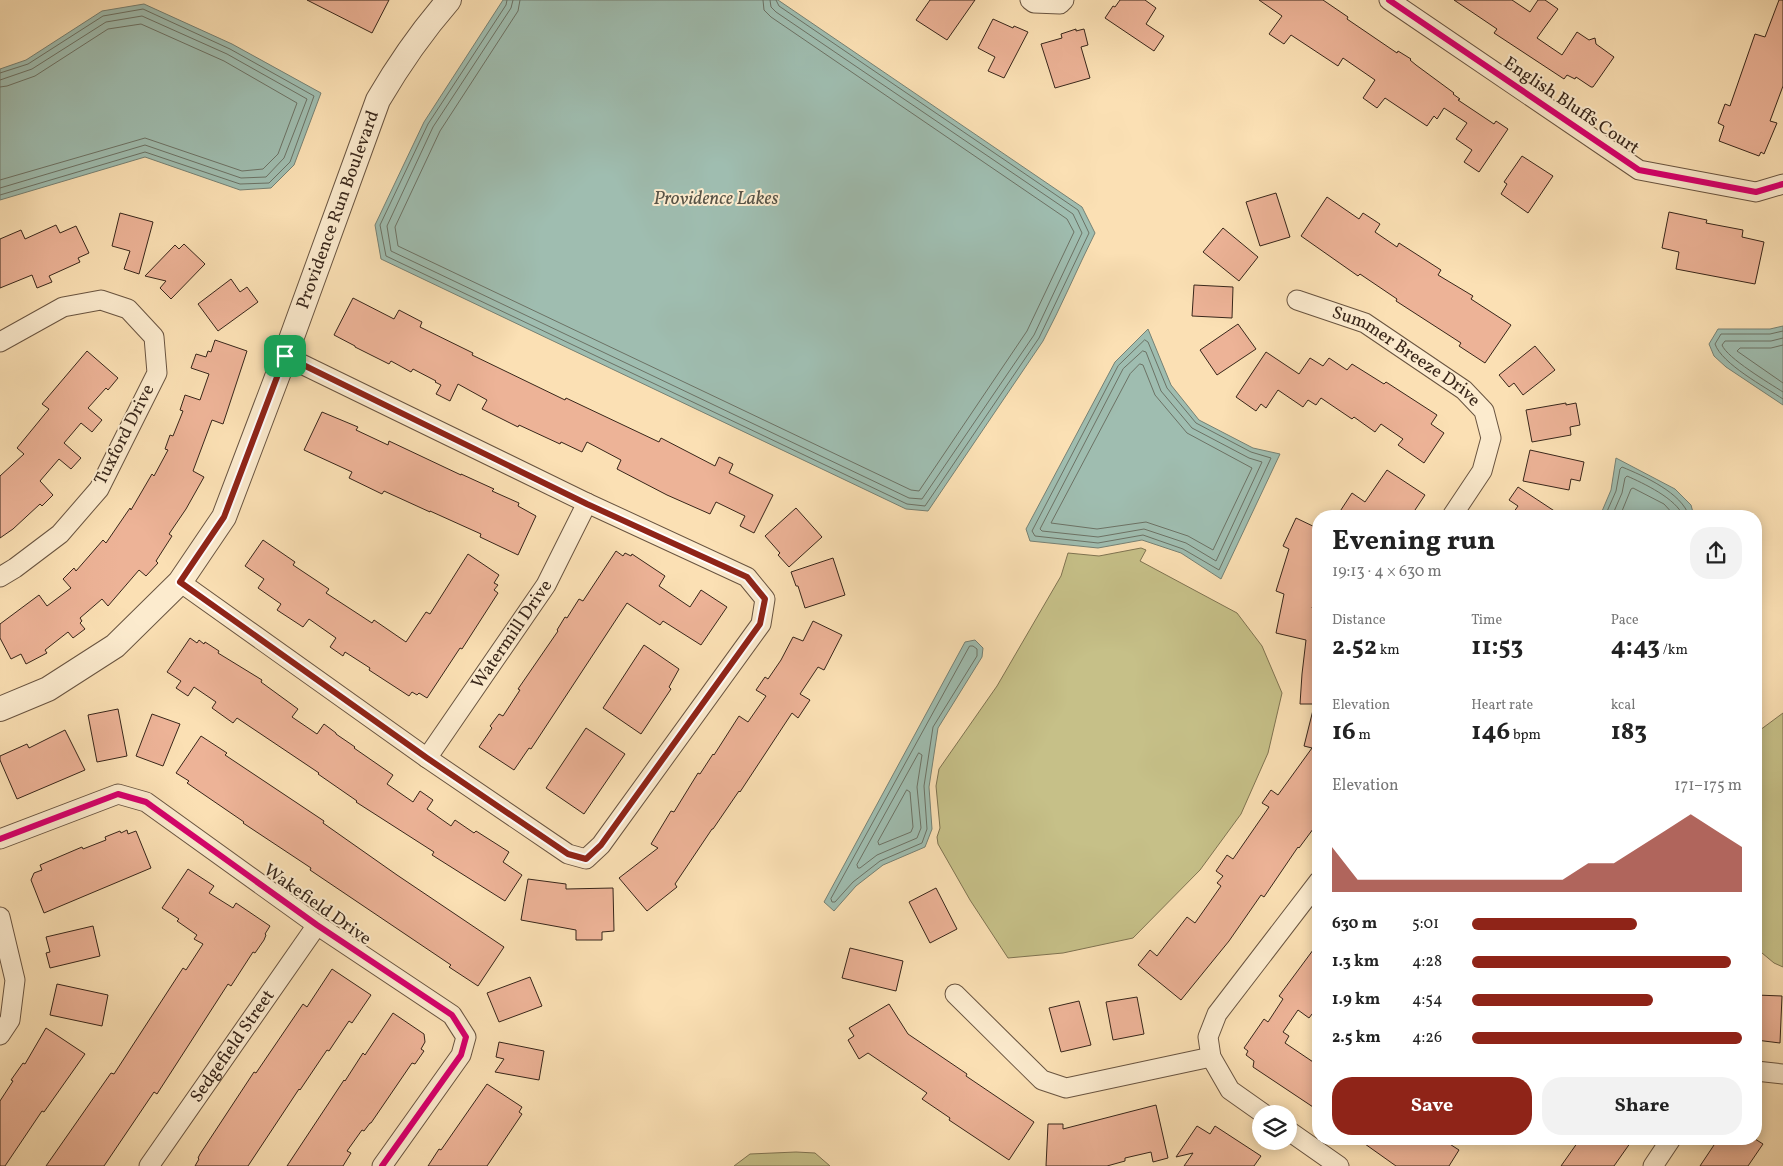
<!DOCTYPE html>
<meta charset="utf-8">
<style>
:root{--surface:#fff;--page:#f2f2f2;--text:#222;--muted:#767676;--accent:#8f2418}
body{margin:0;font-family:Vollkorn,serif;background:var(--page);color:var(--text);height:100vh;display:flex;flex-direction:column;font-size:19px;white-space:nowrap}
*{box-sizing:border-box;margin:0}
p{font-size:16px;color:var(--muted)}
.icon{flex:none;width:28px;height:28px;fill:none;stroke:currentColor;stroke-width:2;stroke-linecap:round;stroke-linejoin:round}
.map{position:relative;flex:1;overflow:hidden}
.side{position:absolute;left:1312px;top:510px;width:450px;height:635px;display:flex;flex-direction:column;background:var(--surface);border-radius:20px;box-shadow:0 2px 12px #0003}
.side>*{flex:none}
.controls{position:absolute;left:1252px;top:1105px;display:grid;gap:10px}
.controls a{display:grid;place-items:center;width:45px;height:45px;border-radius:50%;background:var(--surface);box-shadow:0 2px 12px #0003;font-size:25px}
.pin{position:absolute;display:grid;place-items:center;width:42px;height:42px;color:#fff;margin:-21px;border-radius:10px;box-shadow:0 2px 8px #0006}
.round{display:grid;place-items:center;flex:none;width:52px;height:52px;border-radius:20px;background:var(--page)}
.headline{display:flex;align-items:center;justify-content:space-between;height:85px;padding:0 20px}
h1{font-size:28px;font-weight:700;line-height:38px}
.stats{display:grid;grid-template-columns:repeat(3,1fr);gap:8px;height:85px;padding:5px 20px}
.stats div{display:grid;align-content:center}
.stats b{font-size:25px;font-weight:700}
.stats small{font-size:14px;font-weight:400}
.stats p{font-size:14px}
.chart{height:140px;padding:10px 20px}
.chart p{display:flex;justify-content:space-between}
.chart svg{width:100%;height:90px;margin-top:5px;fill:var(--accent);opacity:.7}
.primary-button{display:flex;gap:10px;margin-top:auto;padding:10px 20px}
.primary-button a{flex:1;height:58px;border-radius:20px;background:var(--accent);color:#fff;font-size:20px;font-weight:700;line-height:58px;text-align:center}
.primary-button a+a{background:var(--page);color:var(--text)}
ul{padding:0 20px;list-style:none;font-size:16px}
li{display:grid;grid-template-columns:80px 60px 1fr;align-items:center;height:38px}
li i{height:12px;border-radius:6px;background:var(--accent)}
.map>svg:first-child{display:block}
.green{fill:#c6c088;stroke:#7f7351}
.water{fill:#9fbdb0;stroke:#768174}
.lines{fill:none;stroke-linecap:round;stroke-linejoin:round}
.shore{stroke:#6c7265;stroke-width:1}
.building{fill:#edb397;stroke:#38261a}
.minor-casing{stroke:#695440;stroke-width:21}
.tertiary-casing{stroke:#695440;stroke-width:26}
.minor{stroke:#fcebce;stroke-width:19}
.tertiary{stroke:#fcebce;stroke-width:24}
.cycleway-casing{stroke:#fcebce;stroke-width:9}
.cycleway{stroke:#d6006c;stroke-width:6}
.route-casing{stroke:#fff;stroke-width:10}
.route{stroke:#8f2418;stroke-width:6}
.labels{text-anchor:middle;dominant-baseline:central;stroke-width:4;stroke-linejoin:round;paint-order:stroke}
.street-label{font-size:18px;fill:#38261a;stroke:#fcebce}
.water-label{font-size:19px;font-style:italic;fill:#575347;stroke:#fcebce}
</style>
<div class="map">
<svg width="1783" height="1166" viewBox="0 0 1783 1166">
<rect width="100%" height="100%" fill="#fbe0b4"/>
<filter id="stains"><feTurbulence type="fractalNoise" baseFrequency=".004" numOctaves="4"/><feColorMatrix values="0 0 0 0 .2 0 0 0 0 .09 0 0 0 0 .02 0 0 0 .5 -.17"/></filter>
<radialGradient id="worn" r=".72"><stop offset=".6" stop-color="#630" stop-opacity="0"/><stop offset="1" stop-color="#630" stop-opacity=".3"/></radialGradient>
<g class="green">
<path d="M1141 548 1146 550 1140 561 1237 613 1262 646 1282 693 1268 753 1241 814 1200 870 1133 938 1063 953 1008 958 970 900 938 844 937 837 940 828 936 786 939 769 997 686 1061 576 1068 553 1099 556Z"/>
<path d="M1783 713V967L1774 963 1756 948V733Z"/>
<path d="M796 1152 815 1153 830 1166H734L750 1154Z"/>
</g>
<g class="water">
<path d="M503 0H778L1082 207 1095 233C1077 269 1062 305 1043 341L928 511 906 509 381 259 375 225 424 122Z"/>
<path d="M144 4 232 44 321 93 294 165 271 188 240 190 145 157 0 200V69L26 60 102 11Z"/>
<path d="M1783 326V405L1726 367 1714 356 1709 344 1718 329H1770Z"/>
<path d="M1148 329 1171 385 1199 420 1253 448 1280 454 1221 579 1181 553 1142 540 1098 548 1030 541 1026 529 1115 362Z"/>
<path d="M1616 458 1675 489 1691 505 1694 516H1600L1611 490Z"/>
<path d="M975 640 983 648 982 657 938 728 929 787 932 829 925 847 883 865 856 886 834 911 824 902 965 642Z"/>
</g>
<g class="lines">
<g class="shore">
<path d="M507 0 506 5 428 124 380 225 386 256 907 504 925 506 1039 338 1089 233 1078 210 779 6 776 0"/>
<path d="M513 0 511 8 433 127 387 226 391 251 909 498 922 499 1034 335 1082 233 1073 214 776 12 771 7 770 0"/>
<path d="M520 0 518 11 440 131 395 227 398 246 911 490 919 491 1027 331 1074 232 1067 219 771 17 764 10 763 0"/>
<path d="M0 73 28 64 103 16 143 9 230 49 314 96 290 162 269 183 240 184 145 152 0 195"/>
<path d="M0 80 32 69 106 22 142 16 227 54 307 99 284 158 266 177 241 178 145 145 0 188"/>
<path d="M0 87 7 86 35 76 108 29 141 24 224 61 297 103 278 154 263 169 242 171 145 138 0 180"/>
<path d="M1783 331 1770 334H1721L1715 344C1722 364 1765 387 1783 399"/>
<path d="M1783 338 1771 341H1725L1722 345C1727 358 1769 383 1783 392"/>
<path d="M1145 340 1148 342 1167 388 1196 423 1251 452 1271 458 1219 570 1183 549 1143 535 1098 543 1035 536 1032 531 1118 366Z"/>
<path d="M1783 345 1771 348H1740L1737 351 1783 383"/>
<path d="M1143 351 1146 352 1161 391 1192 428 1249 458 1262 462 1216 561 1186 543 1144 529 1098 537 1042 531 1040 529 1123 369Z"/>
<path d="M1140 364 1143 365 1155 395 1187 433 1252 468 1213 550 1188 536 1146 522 1097 529 1051 523 1130 374Z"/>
<path d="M1605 516 1616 491 1620 469 1622 467C1644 476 1682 493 1689 516"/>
<path d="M1612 516 1622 493 1625 478 1627 476C1643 483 1677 499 1683 516"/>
<path d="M1620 516 1631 489 1633 488 1664 504 1675 516"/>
<path d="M970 646H973L977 649V656L933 727 924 786 927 829 922 843 880 861 853 882 835 902H832L831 899Z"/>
<path d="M919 753 922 755 917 787 921 828 917 838 877 855 860 868H858L857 865Z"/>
<path d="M907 790 910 792 913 827 911 832 879 845 878 842Z"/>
</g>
</g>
<g class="building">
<path d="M307 0H389L372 33Z"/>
<path d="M930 0H975L947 40 916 20Z"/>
<path d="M1120 0H1145L1156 8 1146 24 1164 36 1154 51 1105 18 1113 6 1115 7Z"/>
<path d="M1259 0H1323L1348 17 1347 19 1397 53 1398 51 1411 59 1410 60 1416 65 1454 93 1453 94 1460 99 1458 100 1494 124 1496 121 1508 129 1479 172 1464 162 1472 150 1456 139 1467 123 1444 108 1437 119 1434 116 1427 126 1385 98 1377 108 1363 98 1375 80 1343 58 1338 66 1291 35 1284 44 1269 34 1282 16Z"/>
<path d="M1454 0H1512L1530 12 1538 0H1545L1558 9 1537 38 1562 55 1577 32 1589 40 1595 38 1596 44 1614 57 1593 87H1591L1576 77 1575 79 1567 75 1564 79 1494 33 1497 29Z"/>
<path d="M1779 0H1783V86L1770 121 1777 123 1764 154 1761 152 1759 156 1719 141 1724 126 1718 123 1725 104 1730 106 1755 34 1765 37Z"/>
<path d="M993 19 1013 28 1014 26 1028 32 1004 78 988 71 995 57 978 48Z"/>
<path d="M1076 29V31L1084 29 1088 45 1081 47 1090 78 1055 88 1041 44 1062 38 1061 34Z"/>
<path d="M1522 156 1553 176 1528 213 1501 194 1507 184 1504 182Z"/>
<path d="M1276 193 1290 237 1260 246 1246 202Z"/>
<path d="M1327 197 1359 219 1363 213 1380 224 1375 232 1397 247 1399 243 1441 270 1438 275 1473 296 1471 299 1511 325 1485 363 1459 346 1461 343 1396 301 1397 299 1360 274 1358 276 1301 236Z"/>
<path d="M1669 212 1707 220 1706 223 1743 230 1742 237 1764 242 1755 284 1676 269 1679 252 1662 248Z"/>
<path d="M120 213 153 222 139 274 124 269 130 251 112 246Z"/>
<path d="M56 225 60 233 76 226 89 253 78 258 80 262 49 276 52 282 37 288 32 275 0 288V239L21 230 25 239Z"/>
<path d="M1223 228 1258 257 1239 281 1203 252Z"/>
<path d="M184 244 205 264 171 299 160 288 166 281 145 276 175 245 179 249Z"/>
<path d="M231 279 240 292 247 287 258 302 218 331 198 304Z"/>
<path d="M1194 285 1233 287 1232 318 1192 316Z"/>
<path d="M353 298 394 319 399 310 422 322 420 327 473 353 472 355 565 400 566 398 659 442 661 438 715 466 719 457 733 464 729 473 773 495 754 533 740 526 745 516 716 502 710 514 667 495 617 469 621 460 587 442 582 452 561 442 560 444 519 425 518 427 482 409 487 400 458 384 450 401 436 394 441 385 435 382 436 381 413 369 411 372 391 361 389 364 355 347V346L334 335Z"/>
<path d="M1238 324 1256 349 1217 375 1200 350Z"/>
<path d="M215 340 247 351 223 424 212 420 193 471 204 477 186 509 169 534 172 536 156 561 158 563 146 576 139 570 108 606 102 599 80 618 82 621 80 623 85 629 73 638 68 632 45 650 47 653 26 664 21 654 11 659 0 638V624L39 595 47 606 71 588 63 579 74 568 76 571 103 540 106 543 130 508 131 510 152 474 154 476 168 450 165 449 170 435 173 436 183 411 180 410 185 395 200 400 209 374 191 368 196 354 206 357 208 351 211 352Z"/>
<path d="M1535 346 1555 370 1523 395 1514 383 1509 387 1499 375Z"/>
<path d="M87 351 118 378 108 390 106 388 88 408 102 420 92 432 81 423 64 443 81 458 71 469 59 459 40 481 53 495 42 506 40 504 13 529 0 538V476L24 454 17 448 49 409 42 404Z"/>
<path d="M1266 352 1299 374 1310 358 1323 366 1329 358 1347 370 1352 364 1384 384 1386 382 1437 415 1431 424 1444 433 1424 463 1398 445 1403 439 1381 424 1375 432 1354 417 1352 419 1321 398 1316 405 1308 400 1303 407 1278 390 1266 408 1261 404 1256 411 1236 397Z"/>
<path d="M1566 403V405L1576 403 1580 425 1570 427 1571 435 1532 442 1526 410Z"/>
<path d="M322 412 358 427 356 430 388 445 389 441 461 475V474L494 489 492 491 519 503 518 506 536 516 518 555 480 537 481 534 430 511V512L384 491 382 494 349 478 352 472 304 450Z"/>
<path d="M1530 450 1584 462 1580 481 1571 479 1569 490 1523 481Z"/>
<path d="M1387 470 1425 495 1411 516H1337L1352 493 1365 502Z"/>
<path d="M1518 487 1562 516H1511L1518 506 1509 500Z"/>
<path d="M796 508 822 537 789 567 778 555 780 553 765 536Z"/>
<path d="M1296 518 1319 529V588L1312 608H1319V704H1300L1302 674 1306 640 1276 633 1284 594 1276 591 1289 549 1283 546Z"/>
<path d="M263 540 295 562 293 565 329 589 326 593 372 623 374 620 406 642 426 612 430 614 468 554 499 575 494 583 498 585 494 590 498 593 462 649 460 648 427 698 419 693 417 695 412 692 409 696 369 670 370 668 345 652 343 656 330 647 336 638 309 619 303 627 277 610 281 604 258 588 264 579 245 566Z"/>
<path d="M616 551 623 556 625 553 631 556 632 554 665 576 659 586 690 607 701 590 727 607 701 645 663 621 660 625 627 603 531 749 529 748 514 770 479 747 492 728 490 726 499 714 503 716 520 690 518 689 558 631 557 630 565 617 567 618 579 599 583 601Z"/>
<path d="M833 558 845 595 805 608 798 586H796L791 572Z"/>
<path d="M813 621 842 635 824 670 818 667 800 694 810 700 798 718 792 713 740 792 739 791 713 829H712L675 884 677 887 647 911 619 878 658 848 651 844 671 811 674 812 698 773 700 774 713 754 714 755 739 716 748 722 766 696 756 690 765 677 768 679 781 660 793 637 803 641Z"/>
<path d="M190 638 197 643 199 640 204 644 205 642 219 651 218 653 262 680 261 682 298 709 292 717 317 734 324 724 336 733V734L355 747 354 748 393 775 387 784 413 802 420 791 433 800 427 809 451 826 455 820 474 833 476 831 509 852 503 862 522 875 505 901 432 855 434 852 356 802 357 801 318 774 319 773 237 718 233 723 212 708 216 702 194 687 188 696 176 688 181 681 167 672Z"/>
<path d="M644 645 679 669 669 687 671 689 641 734 603 708Z"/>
<path d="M1314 706H1319V821L1299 848 1298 847 1264 897 1261 895 1229 941 1181 1000 1138 965 1150 950 1157 956 1187 917 1195 923 1221 886 1217 883 1223 876 1216 871 1227 855 1233 859 1269 807 1262 803 1271 790 1278 795 1312 748 1304 746Z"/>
<path d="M118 709 127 756 97 762 88 715Z"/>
<path d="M152 714 180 724 163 766 136 756Z"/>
<path d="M586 728 625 754 584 814 546 788Z"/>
<path d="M65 730 85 770 17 799 0 760V756L27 744 29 748Z"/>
<path d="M201 736 227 753 225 755 324 821 323 823 397 875 504 947 478 986 449 967 451 965 310 870 311 868 243 823 244 822 187 783 189 781 176 773Z"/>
<path d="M127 830 128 834 136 831 151 868 44 913 31 880 34 873 42 870 40 865 82 847 83 849 106 840 105 837 120 831 121 833Z"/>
<path d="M188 869 214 886 209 893 233 908 236 903 270 926 265 934 266 935 264 940 255 953 253 952 231 986 228 984 157 1094 154 1092 104 1166H46L111 1073 114 1074 183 968 186 970 203 944 194 939 197 935 177 921 179 919 162 908Z"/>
<path d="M528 879 566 884V889L613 888 614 931 602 932V940H576V930L521 920Z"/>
<path d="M936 888 957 929 930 943 909 902Z"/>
<path d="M93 926 100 956 50 968 46 953 50 952 46 937Z"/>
<path d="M1319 942V1005L1309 1018 1298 1010 1283 1032 1289 1036 1285 1043 1319 1066V1111L1253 1067 1254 1061 1246 1055 1248 1051 1244 1048 1264 1019 1268 1022 1283 999 1279 996Z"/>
<path d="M850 948 903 961 896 991 842 978Z"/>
<path d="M332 969 371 995 352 1023 349 1021 329 1051 327 1050 300 1090 299 1089 248 1166H195L199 1159 198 1158 200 1154 254 1072 256 1073 303 1004 307 1007Z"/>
<path d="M530 977 542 1006 499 1022 487 993Z"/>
<path d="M57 984 108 995 102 1026 50 1015Z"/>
<path d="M1756 995 1782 996 1780 1043 1756 1040Z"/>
<path d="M1137 997 1144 1034 1113 1040 1106 1002Z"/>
<path d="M1079 1001 1091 1045 1061 1052 1049 1008Z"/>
<path d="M889 1004 908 1034 967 1074 966 1076 1034 1122 1009 1160 949 1120 950 1118 922 1099 927 1093 868 1053 859 1059 848 1040 854 1036 849 1028Z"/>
<path d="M393 1013 424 1034 425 1042 421 1049 424 1051 415 1064 412 1063 371 1123H370L364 1131 362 1130 347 1151 351 1153 343 1166H287L344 1080 345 1081 363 1053 365 1055Z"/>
<path d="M46 1028 85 1054 44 1112 42 1111 5 1166H0V1101L13 1081 11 1080 23 1063 25 1064Z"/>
<path d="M499 1042 544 1051 539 1080 495 1072 504 1059 496 1057Z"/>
<path d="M487 1084 522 1107 519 1112 522 1114 487 1166H428L439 1149 441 1150Z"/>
<path d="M1156 1105 1168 1158 1153 1162 1151 1152 1125 1158V1161L1107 1166H1046L1048 1124H1063V1129Z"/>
<path d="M1197 1126 1210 1134 1215 1126 1261 1156 1254 1166H1184L1193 1153 1176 1157Z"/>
<path d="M1358 1139H1442L1459 1150 1449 1166H1396Z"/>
<path d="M1580 1139H1633L1614 1166H1561Z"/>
<path d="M1718 1139H1755L1763 1144 1748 1166H1700Z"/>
</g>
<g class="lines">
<defs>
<g id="minor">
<path d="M1030 0 1034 3 1060 4 1064 0"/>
<path d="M1389 0 1639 170 1756 192 1783 184"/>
<path id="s1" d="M1297 300 1365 323 1464 390 1484 411 1491 438 1482 471 1452 516"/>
<path d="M0 342 63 307 101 300 128 309 154 337 157 373 99 489 60 534 15 568 0 577"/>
<path d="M180 582 427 758 568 854 586 859 601 845 761 624 765 599 747 577 587 503 285 356"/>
<path id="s2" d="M427 758 546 585 587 503"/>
<path d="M0 839 118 794 146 802 317 925 452 1015 466 1037 461 1055 382 1166"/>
<path d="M0 917 15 980 10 1020 0 1035"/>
<path d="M955 994 1042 1080 1066 1088 1211 1057"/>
<path d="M1756 1071 1783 1074"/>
<path d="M1264 1114 1230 1090 1211 1057 1208 1037 1217 1014 1319 881"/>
<path d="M1289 1131 1339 1166"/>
<path id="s3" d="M149 1166 317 925"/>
<path d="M1653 1166 1671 1139"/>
</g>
<g id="tertiary">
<path id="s4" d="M0 709 48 689 115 646 180 582 224 517 285 356 378 100C399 64 422 31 449 0"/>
</g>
</defs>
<use href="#minor" class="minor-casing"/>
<use href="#tertiary" class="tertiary-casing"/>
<use href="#minor" class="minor"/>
<use href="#tertiary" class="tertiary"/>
<defs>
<g id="cycleway">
<path d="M1389 0 1639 170 1756 192 1783 184"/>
<path d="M180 582 427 758 568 854 586 859 601 845 761 624 765 599 747 577 587 503 285 356"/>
<path d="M0 839 118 794 146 802 317 925 452 1015 466 1037 461 1055 382 1166"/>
</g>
</defs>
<use href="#cycleway" class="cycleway-casing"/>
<use href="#cycleway" class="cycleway"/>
</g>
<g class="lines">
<defs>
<path id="route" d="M285 356 587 504 747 577 765 599 760 624 601 845 586 859 568 854 427 758 180 582 224 517Z"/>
</defs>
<use href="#route" class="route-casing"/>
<use href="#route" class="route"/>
</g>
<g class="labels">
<g class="street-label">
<text transform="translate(1571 106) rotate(34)">English Bluffs Court</text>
<text stroke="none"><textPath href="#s4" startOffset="629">Providence Run Boulevard</textPath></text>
<text stroke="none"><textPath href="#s1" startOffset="124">Summer Breeze Drive</textPath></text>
<text transform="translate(125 435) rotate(-63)">Tuxford Drive</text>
<text stroke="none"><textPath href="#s2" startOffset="150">Watermill Drive</textPath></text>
<text transform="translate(317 905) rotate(35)">Wakefield Drive</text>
<text stroke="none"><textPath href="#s3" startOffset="146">Sedgefield Street</textPath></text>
</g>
<g class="water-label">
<text x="716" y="199">Providence Lakes</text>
</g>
</g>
<rect width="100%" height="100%" filter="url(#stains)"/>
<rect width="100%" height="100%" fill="url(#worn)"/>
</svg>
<div class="controls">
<a><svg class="icon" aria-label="layers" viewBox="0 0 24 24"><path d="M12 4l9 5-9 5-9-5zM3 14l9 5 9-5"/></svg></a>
</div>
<div class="pin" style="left:285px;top:356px;background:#1e9e55"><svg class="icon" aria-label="arrive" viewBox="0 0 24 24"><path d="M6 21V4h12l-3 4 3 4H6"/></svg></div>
<section class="side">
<div class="headline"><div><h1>Evening run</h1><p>19:13 · 4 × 630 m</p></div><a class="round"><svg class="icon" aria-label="share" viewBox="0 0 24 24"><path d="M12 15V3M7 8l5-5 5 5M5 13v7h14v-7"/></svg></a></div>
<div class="stats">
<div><p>Distance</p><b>2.52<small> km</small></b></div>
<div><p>Time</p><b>11:53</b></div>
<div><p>Pace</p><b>4:43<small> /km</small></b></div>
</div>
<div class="stats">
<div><p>Elevation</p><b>16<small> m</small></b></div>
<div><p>Heart rate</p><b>146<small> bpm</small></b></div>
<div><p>kcal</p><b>183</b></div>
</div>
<div class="chart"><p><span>Elevation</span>171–175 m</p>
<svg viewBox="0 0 160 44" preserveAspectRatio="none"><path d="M0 44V22L10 38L20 38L30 38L40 38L50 38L60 38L70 38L80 38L90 38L100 30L110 30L120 22L130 14L140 6L150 14L160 22V44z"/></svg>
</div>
<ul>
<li><b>630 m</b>5:01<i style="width:61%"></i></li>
<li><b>1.3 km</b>4:28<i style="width:96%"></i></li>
<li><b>1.9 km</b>4:54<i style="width:67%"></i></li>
<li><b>2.5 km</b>4:26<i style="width:100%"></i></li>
</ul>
<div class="primary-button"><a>Save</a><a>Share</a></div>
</section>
</div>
